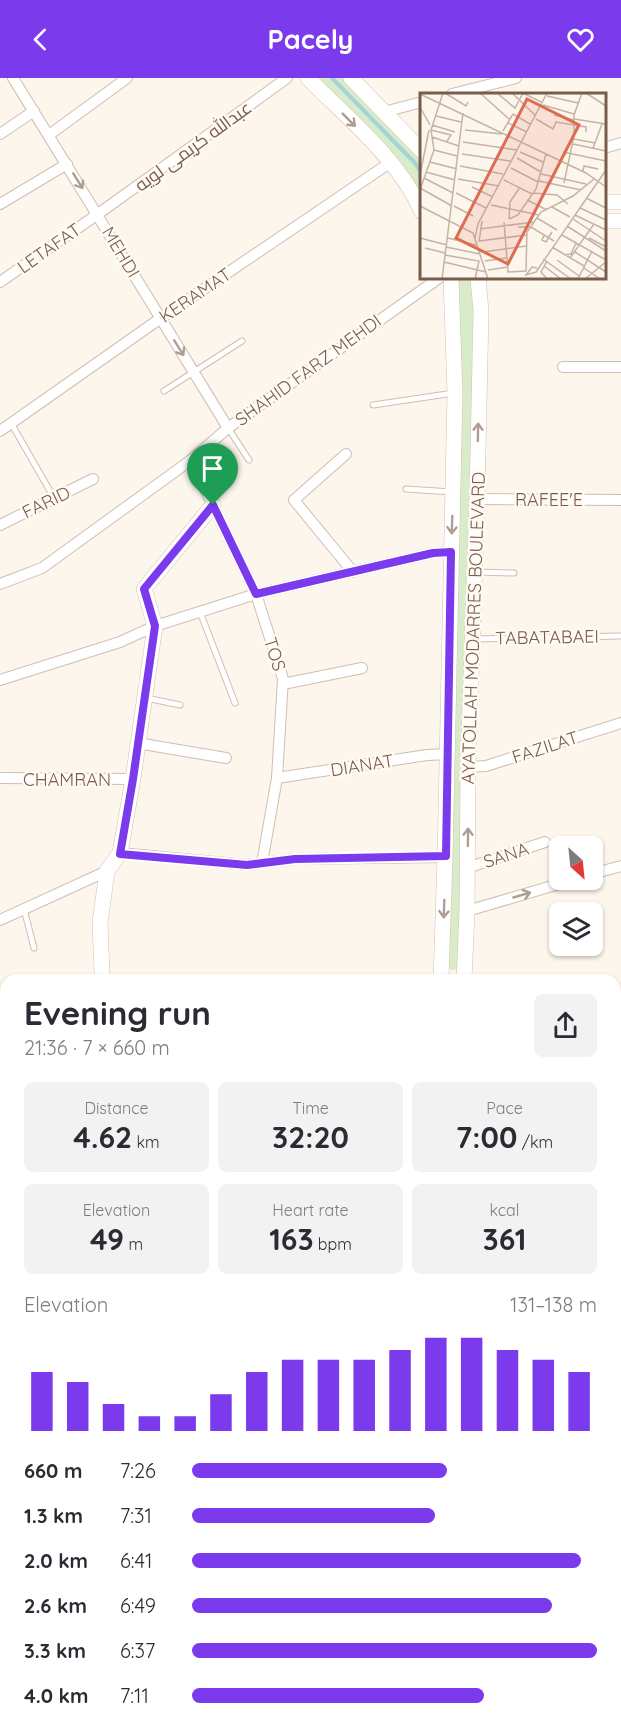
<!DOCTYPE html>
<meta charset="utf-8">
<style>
:root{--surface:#fff;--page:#f2f2f3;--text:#2b2b33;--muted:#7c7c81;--accent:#7c3aed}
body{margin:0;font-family:Quicksand,Cairo,sans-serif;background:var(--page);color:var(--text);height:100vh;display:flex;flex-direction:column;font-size:22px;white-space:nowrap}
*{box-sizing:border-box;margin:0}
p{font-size:20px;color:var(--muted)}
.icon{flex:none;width:33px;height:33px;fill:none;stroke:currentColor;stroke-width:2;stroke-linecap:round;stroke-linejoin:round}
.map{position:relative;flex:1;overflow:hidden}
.details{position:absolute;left:0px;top:896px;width:621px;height:758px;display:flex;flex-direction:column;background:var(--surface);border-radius:18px 18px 0 0;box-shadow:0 2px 4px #0004}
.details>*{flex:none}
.needle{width:39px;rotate:153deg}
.controls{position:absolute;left:549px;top:758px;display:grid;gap:12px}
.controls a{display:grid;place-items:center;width:54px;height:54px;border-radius:9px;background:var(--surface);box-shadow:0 2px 4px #0004;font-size:30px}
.pin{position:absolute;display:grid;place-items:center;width:51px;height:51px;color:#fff;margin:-62px -26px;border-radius:50% 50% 50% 0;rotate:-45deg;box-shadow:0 0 6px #0007}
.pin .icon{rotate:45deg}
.round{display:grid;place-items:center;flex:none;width:63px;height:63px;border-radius:9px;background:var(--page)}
.headline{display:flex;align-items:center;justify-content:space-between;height:102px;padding:0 24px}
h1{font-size:33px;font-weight:700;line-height:45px}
.metrics{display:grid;grid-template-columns:repeat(3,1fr);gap:9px;height:102px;padding:6px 24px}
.metrics div{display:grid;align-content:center;border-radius:9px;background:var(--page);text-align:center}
.metrics b{font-size:30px;font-weight:700}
.metrics small{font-size:16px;font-weight:400}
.metrics p{font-size:16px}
.chart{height:168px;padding:12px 24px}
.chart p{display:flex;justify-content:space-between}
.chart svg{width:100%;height:108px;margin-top:6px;stroke:var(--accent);stroke-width:6}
ul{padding:0 24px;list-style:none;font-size:20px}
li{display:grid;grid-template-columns:96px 72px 1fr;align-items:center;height:45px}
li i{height:15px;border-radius:8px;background:var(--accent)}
header{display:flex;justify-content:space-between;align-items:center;height:78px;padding:0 24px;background:var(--accent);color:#fff;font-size:27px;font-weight:700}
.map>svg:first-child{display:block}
.green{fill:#d8ecc9}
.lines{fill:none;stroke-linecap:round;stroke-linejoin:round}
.stream{stroke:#a5d3da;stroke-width:4}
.lane-casing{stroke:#d1beb0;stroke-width:7}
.street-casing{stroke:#d1beb0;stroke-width:12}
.secondary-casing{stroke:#d6c0b0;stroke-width:16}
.lane{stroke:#fff;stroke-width:5}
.street{stroke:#fff;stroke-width:10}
.secondary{stroke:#fff;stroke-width:15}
.oneway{stroke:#af9d94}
.route-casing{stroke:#fff;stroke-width:12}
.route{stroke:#7c3aed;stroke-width:8}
.labels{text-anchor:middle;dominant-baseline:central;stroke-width:5;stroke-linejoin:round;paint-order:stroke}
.street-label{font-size:18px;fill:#7a5c4d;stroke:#fffaf3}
.inset-road{fill:none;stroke:#c5b3a7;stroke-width:1.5}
.view{fill:#dc6d51;fill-opacity:0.15;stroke:#dc6d51;stroke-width:3}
.inset-edge{fill:none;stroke:#7a5c4d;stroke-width:3}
</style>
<header><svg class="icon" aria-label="back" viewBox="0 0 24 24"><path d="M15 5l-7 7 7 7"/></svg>Pacely<svg class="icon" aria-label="heart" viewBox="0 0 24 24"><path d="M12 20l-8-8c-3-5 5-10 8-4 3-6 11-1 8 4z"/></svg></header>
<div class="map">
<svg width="621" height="1652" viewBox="0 0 621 1652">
<rect width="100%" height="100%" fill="#fdf6ec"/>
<g class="green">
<path d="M317 0H345L421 78V118Z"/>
<path d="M451 200H478L464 889 453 892 442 887Z"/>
<path d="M6 1095V1187L0 1189V1096Z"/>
</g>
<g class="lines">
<path class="stream" d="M332 0 415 85 422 95"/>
<defs>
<g id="lane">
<path d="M164 313 242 263"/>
<path d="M373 327 454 315"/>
<path d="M11 345 54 420"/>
<path d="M228 350 249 382"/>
<path d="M406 411 452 414"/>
<path d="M477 494 514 495"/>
<path d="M200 534 235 625"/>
<path d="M474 561 621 558"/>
<path d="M146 620 180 627"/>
<path d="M24 831 34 870"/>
<path d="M0 1463 6 1462"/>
</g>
<g id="street">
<path d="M13 0 228 350"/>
<path d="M452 16 516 0"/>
<path d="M384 34 422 24"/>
<path d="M0 56 34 33"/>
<path d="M49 57 127 0"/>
<path d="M604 70 621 65"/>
<path d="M0 126 67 86"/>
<path d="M0 204 98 136 287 0"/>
<path d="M563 289H621"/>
<path d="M0 353 161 240 391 84"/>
<path d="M346 376 294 422 353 494"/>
<path d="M191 382 256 516 283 601 277 700 262 785"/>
<path d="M477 421 621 422"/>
<path d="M0 447 93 401"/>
<path d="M0 506 42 490 191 382 228 350 439 200"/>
<path d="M0 602 120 564 155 548 256 516 433 475 451 474"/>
<path d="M283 606 362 590"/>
<path d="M137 665 226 680"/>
<path d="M468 689 486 688 621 645"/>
<path d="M0 700 133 701"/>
<path d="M277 700 427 677 447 676"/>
<path d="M120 775 247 787 295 781 445 779"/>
<path d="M467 790 545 764"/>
<path d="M592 796 621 788"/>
<path d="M467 833 576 801"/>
<path d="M0 842 107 793"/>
<path d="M615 935 621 933"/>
<path d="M0 962 6 960"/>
<path d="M0 1042 6 1041"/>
<path d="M615 1073 621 1071"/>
<path d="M0 1324 6 1323"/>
<path d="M615 1327H621"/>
<path d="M0 1411 6 1409"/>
<path d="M615 1437 621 1438"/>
<path d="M615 1569 621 1570"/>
<path d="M0 1638 6 1635"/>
<path d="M175 1652 195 1647"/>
</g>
<g id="secondary">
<path d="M308 0C348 41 399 81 422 134"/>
<path d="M351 0 422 73"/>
<path d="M604 124H621"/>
<path d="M604 143H621"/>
<path d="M104 902 102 895 100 845 107 793 120 775 133 701 155 548 144 511 213 427"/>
<path d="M441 902 445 779 455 315 451 200"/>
<path d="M464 902 467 833 468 689 477 421 481 233 478 200"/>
<path d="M615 1217H621"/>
<path d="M0 1223H6"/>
<path d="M615 1229H621"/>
<path d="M0 1533 6 1544"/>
<path d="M63 1647 66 1652"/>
<path d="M464 1647V1652"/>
<path d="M444 1652V1647"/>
</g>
</defs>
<use href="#lane" class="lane-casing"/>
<use href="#street" class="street-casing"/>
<use href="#secondary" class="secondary-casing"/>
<use href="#lane" class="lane"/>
<use href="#street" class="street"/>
<use href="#secondary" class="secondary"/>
</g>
<defs><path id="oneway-shaft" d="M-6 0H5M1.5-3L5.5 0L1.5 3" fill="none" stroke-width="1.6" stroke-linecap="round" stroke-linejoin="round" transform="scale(1.5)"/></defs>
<g class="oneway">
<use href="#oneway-shaft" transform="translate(349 42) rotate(45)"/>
<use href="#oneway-shaft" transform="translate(78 103) rotate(58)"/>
<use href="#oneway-shaft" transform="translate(179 270) rotate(58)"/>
<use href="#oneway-shaft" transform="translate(478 354) rotate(-89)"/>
<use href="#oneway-shaft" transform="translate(452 447) rotate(92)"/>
<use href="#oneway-shaft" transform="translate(468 759) rotate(-89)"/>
<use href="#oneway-shaft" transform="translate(522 817) rotate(-16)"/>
<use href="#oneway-shaft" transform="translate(444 831) rotate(92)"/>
</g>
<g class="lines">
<defs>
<path id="route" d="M213 427 256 516 433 475 451 474 446 778 295 781 247 787 120 776 133 701 155 548 144 511Z"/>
</defs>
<use href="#route" class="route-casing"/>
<use href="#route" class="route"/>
</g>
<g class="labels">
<g class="street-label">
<text transform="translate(193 68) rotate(-36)">عبدالله کریمی لویه</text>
<text transform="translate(49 170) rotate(-35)">LETAFAT</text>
<text transform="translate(121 174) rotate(59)">MEHDI</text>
<text transform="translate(195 217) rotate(-34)">KERAMAT</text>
<text transform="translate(308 292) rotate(-36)">SHAHID FARZ MEHDI</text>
<text x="549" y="421">RAFEE'E</text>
<text transform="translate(46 424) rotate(-26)">FARID</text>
<text transform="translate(473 550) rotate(-88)">AYATOLLAH MODARRES BOULEVARD</text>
<text transform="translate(547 559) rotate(-1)">TABATABAEI</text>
<text transform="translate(275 576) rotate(72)">TOS</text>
<text transform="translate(545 669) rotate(-18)">FAZILAT</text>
<text transform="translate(362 687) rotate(-9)">DIANAT</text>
<text x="67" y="701">CHAMRAN</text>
<text transform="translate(506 777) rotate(-18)">SANA</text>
</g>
</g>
<g transform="translate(420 15)">
<rect width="186" height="186" fill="#fdf6ec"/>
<path class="inset-road" d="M25 0 46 13 48 9M60 0 89 26M77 0 95 15 103 0 121 9M92 0 115 22M166 0 186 13M0 1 166 80 186 94M127 3 158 10M123 12 154 21M0 14 10 32M134 22 154 27M16 23 41 29M116 26 133 36 136 29 166 34V39M154 26 186 31M88 30 107 39M12 32 35 39M11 37 31 42 27 48M45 37 82 41M83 38 93 21 110 31M12 44 39 53M154 46 175 50M43 49 97 57M153 51 186 58M173 55 182 31M14 57 37 63M100 59 123 69M143 59 186 68M42 61 90 68M97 65 121 79M10 69 37 76M40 73 83 81M91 75 118 89M163 78 164 73 178 76M6 79 35 87M121 81 166 91M0 82 9 37M4 85 33 100M38 86 79 93M84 87 112 101M119 88 161 97M144 90 154 43V22L162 0M52 94 73 104M0 95 32 113M0 97 14 57 11 37 23 0M36 100 66 115M113 100 137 102 148 111M166 105 186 115M107 107 127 117M71 112 119 122M0 113 53 140 68 186M34 113 53 123M132 114 150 124M160 115 186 127M155 122 186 137M117 125 137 137M89 126 98 122 116 96 126 61M89 126 90 109 100 94M153 126 186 148M84 129 88 179 106 178 107 139 121 119 153 103 174 86M147 133 186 158M98 134H111L134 148M60 136 114 129M124 142 122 147 126 149 132 139M142 142 186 167M0 145 27 152M28 145 56 152M55 145 58 131 127 0M169 145 186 154M59 148 107 142M59 149 62 128M26 154 60 161M132 154 164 173M5 155 25 160M63 159 107 153M155 159 186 179M25 162 59 168 55 186M144 162 151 161 156 150M150 165 174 131M123 166 151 186M137 167 159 183M65 168 87 165M24 169 66 179M124 173 141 186M117 175 112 174 106 182 116 179 186 77M164 175 180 186M68 177 88 174M22 186 43 20M127 186 121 179 127 168M158 186 172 158M165 186 186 169"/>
<path class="view" d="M107 6 159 32 88 171 36 145Z"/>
<rect width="186" height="186" class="inset-edge"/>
</g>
</svg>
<div class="controls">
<a><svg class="needle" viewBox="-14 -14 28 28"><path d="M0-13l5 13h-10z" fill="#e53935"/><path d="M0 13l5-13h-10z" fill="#7c7c81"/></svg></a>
<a><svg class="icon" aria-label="layers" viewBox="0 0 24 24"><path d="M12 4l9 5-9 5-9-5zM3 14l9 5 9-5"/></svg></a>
</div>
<div class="pin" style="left:213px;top:427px;background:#1e9e55"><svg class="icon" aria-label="arrive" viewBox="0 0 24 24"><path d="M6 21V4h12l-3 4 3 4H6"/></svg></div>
<section class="details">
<div class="headline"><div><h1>Evening run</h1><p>21:36 · 7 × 660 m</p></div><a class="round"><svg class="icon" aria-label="share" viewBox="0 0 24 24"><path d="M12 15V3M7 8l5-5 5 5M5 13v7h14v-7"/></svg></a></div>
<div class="metrics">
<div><p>Distance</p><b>4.62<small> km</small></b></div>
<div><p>Time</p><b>32:20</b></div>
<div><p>Pace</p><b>7:00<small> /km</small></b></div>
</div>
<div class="metrics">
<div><p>Elevation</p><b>49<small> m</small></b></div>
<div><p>Heart rate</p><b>163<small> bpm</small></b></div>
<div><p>kcal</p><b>361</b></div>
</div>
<div class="chart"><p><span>Elevation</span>131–138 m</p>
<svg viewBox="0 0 160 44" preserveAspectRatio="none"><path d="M5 44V20M15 44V24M25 44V33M35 44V38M45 44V38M55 44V29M65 44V20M75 44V15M85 44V15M95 44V15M105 44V11M115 44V6M125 44V6M135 44V11M145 44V15M155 44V20"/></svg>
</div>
<ul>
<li><b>660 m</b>7:26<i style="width:63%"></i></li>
<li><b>1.3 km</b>7:31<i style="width:60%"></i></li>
<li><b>2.0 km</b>6:41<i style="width:96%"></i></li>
<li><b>2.6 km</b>6:49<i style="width:89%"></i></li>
<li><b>3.3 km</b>6:37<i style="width:100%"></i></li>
<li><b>4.0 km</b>7:11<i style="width:72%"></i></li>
</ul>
</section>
</div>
